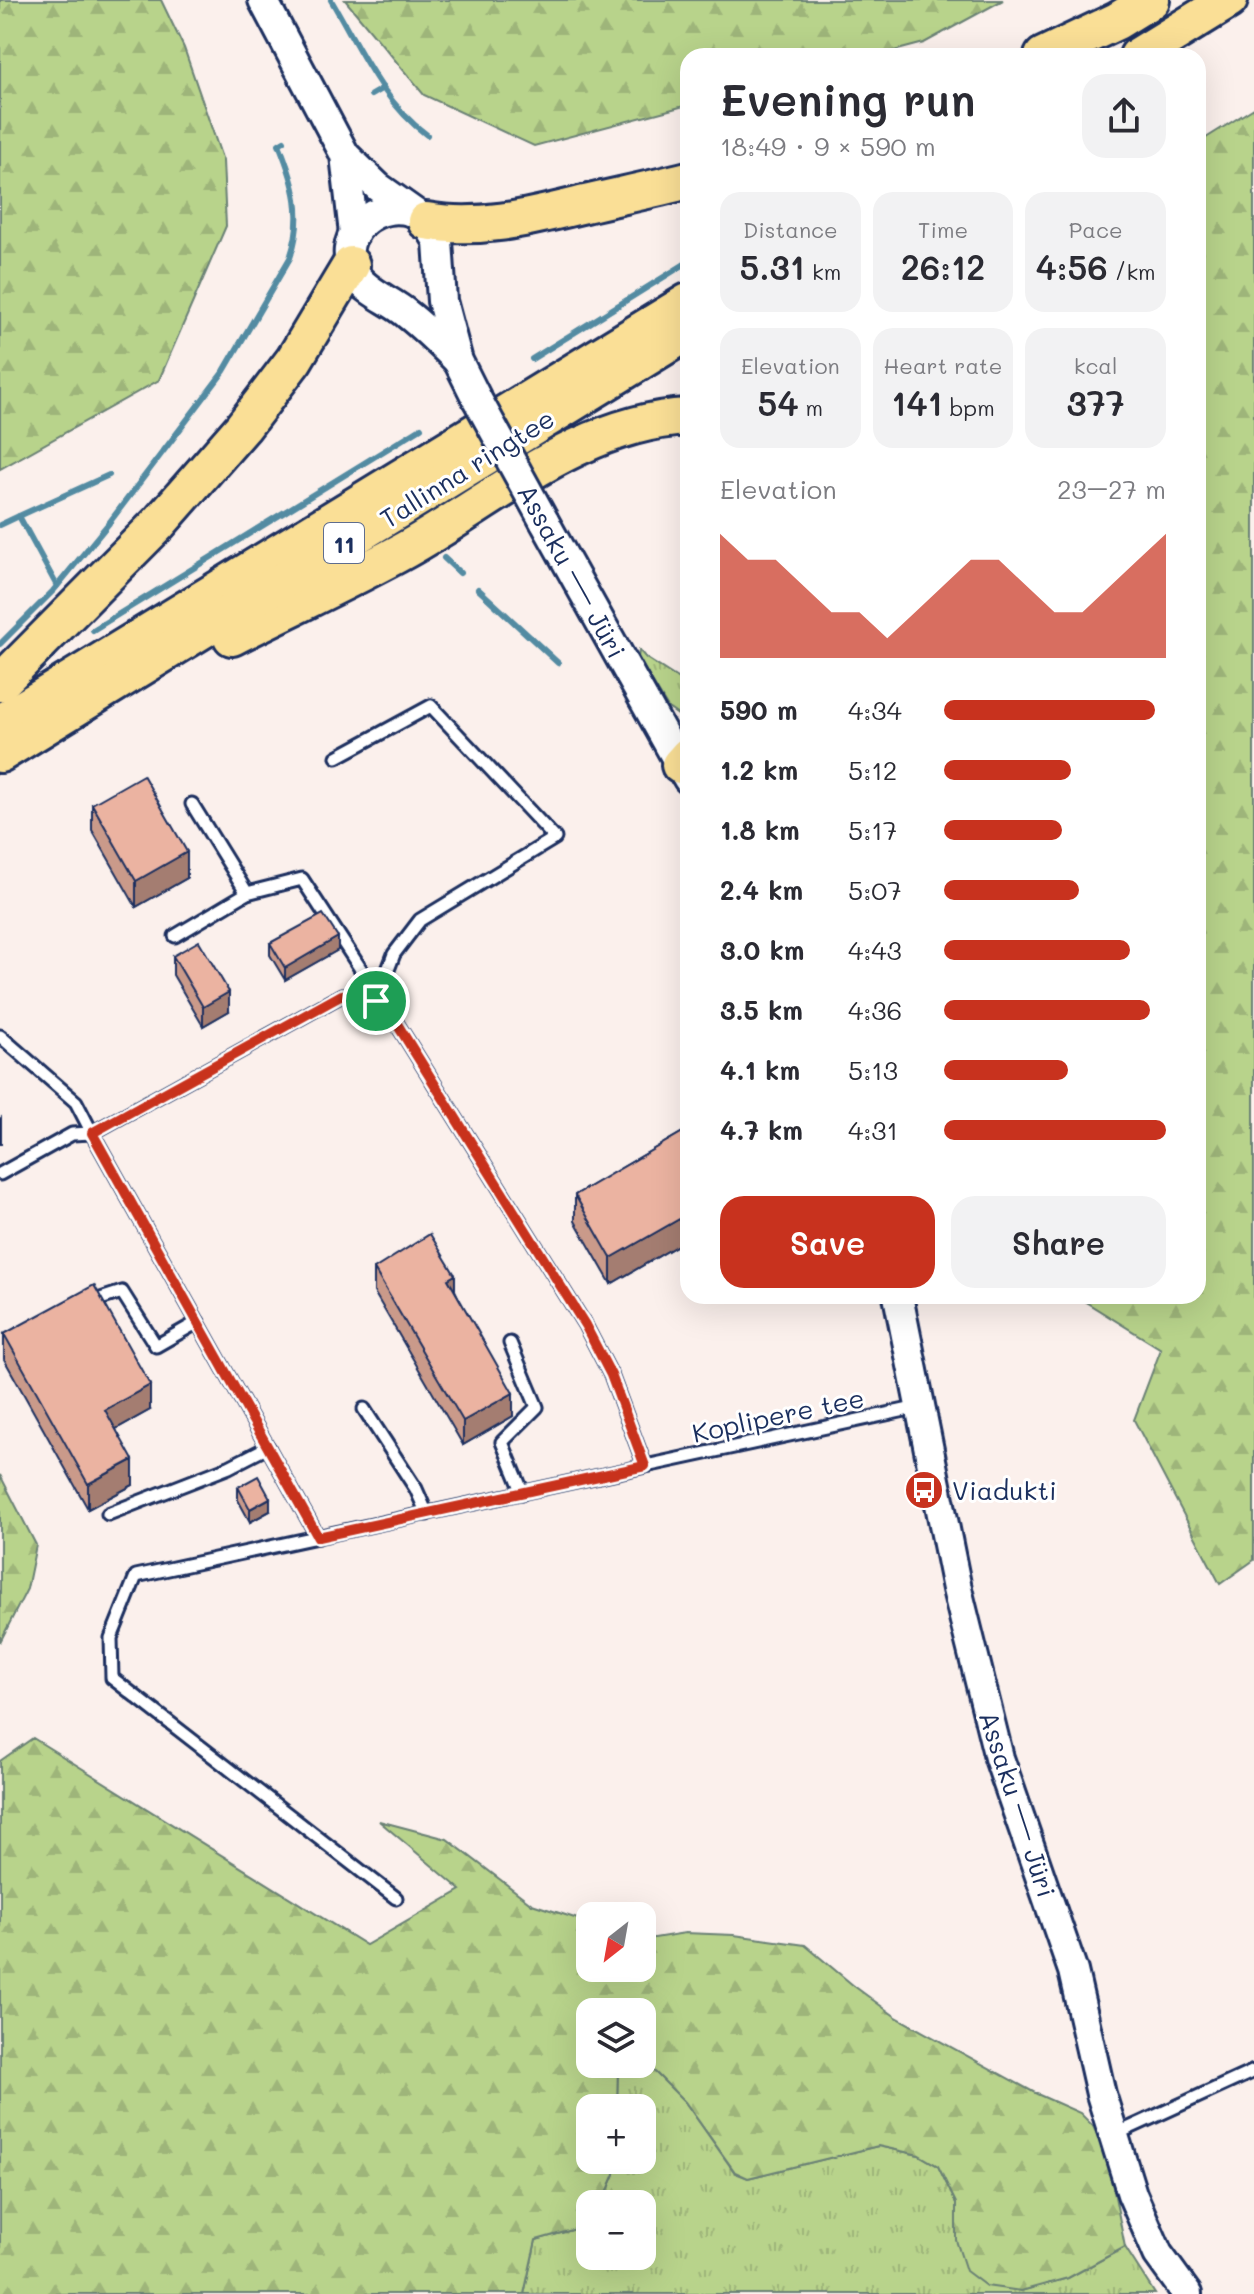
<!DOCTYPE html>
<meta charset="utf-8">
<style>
:root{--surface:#fff;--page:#f2f2f3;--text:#2b2b33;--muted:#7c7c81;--accent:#c8321e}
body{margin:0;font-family:Mali,sans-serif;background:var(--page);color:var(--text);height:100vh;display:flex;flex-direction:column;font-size:30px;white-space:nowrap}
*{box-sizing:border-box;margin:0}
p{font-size:26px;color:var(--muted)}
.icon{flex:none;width:44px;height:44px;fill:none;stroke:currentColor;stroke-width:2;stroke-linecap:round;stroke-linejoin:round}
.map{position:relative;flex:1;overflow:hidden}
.side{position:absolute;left:680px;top:48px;width:526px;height:1256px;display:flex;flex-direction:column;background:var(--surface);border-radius:24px;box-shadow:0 8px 32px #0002}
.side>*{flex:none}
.needle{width:52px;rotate:211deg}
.tools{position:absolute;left:576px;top:1902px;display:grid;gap:16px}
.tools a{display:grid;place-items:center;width:80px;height:80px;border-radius:16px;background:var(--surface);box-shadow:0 8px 32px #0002;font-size:40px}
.pin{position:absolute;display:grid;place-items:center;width:68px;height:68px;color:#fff;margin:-34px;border:4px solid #fff;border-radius:50%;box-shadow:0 2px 8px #0007}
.round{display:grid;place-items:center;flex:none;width:84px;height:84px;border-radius:24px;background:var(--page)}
.headline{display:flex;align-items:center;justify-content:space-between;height:136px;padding:0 40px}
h1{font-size:44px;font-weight:600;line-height:60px}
.figures{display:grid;grid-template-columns:repeat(3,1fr);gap:12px;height:136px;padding:8px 40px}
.figures div{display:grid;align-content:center;border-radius:20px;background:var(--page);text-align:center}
.figures b{font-size:34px;font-weight:600}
.figures small{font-size:22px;font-weight:400}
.figures p{font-size:22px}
.chart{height:224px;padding:16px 40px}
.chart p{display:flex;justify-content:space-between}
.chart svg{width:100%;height:144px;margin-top:8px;fill:var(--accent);opacity:.7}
.button{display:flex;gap:16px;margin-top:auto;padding:16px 40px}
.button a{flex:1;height:92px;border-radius:24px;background:var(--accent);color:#fff;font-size:32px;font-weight:600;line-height:92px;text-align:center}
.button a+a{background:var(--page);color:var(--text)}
ul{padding:0 40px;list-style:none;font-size:26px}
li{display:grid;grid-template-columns:128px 96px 1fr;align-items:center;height:60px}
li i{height:20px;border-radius:10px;background:var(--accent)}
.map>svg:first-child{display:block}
.grass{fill:url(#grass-tufts);stroke:#6a8174;stroke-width:2}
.forest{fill:url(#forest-firs);stroke:#6a8174;stroke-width:2}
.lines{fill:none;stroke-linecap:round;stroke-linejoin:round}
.stream{stroke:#538ba2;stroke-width:6}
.service-casing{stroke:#1b2f5e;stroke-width:17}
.tertiary-casing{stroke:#1b2f5e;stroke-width:34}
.trunk-casing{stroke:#1b2f5e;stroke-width:42}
.service{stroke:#fff;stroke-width:11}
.tertiary{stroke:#fff;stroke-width:28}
.trunk{stroke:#fadf96;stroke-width:36}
.tertiary-bridge-casing{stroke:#1b2f5e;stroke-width:34;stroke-linecap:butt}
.tertiary-bridge{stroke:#fff;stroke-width:28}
.wall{fill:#ca9a8a;stroke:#1b2f5e;stroke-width:2}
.shaded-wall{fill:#a47d71;stroke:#1b2f5e;stroke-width:2}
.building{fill:#ebb3a1;stroke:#1b2f5e;stroke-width:2}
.route-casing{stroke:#fff;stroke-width:16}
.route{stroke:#c8321e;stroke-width:10}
.labels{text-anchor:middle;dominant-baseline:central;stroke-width:6;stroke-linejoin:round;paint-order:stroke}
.shield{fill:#fff;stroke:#5f6d8e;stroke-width:2}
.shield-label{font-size:24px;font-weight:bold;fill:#1b2f5e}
.street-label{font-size:26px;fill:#1b2f5e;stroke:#fff}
.poi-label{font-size:26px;fill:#1b2f5e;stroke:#fff;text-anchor:start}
</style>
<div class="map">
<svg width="1254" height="2294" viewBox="0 0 1254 2294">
<defs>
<pattern id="grass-tufts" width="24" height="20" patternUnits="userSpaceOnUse" patternTransform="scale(2)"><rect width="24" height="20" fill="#b8d38b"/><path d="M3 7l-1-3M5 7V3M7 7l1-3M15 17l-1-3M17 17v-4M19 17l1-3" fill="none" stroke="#9eb57a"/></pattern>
<pattern id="forest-firs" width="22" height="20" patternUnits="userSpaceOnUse" patternTransform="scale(2)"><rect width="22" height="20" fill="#b8d38b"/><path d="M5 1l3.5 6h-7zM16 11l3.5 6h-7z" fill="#9eb57a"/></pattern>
</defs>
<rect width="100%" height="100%" fill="#fbf0ec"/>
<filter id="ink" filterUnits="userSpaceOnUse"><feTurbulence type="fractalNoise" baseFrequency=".0125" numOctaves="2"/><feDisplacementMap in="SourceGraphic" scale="16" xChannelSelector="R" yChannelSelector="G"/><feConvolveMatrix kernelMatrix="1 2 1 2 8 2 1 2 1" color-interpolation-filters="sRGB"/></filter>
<g filter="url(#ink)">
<g class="grass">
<path d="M639 650 646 658 688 685V722L668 708 638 658Z"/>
<path d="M642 2059 685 2102 735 2173 748 2178 878 2146 919 2155 938 2166 956 2203V2240L1021 2291 1068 2278 1125 2247 1155 2294H524L536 2240 590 2225V2256H642V2204H602L615 2174 616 2160H642V2108H617L618 2064H642Z"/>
</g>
<g class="forest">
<path d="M0 0H161L184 48 223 161 226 226 159 380 0 469Z"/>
<path d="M345 0H1003L924 43 875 56H688V105L534 146 424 95Z"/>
<path d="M1254 108V1560L1220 1584 1134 1420 1161 1349 1076 1296H1198V143Z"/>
<path d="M0 1475 36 1545 27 1589 0 1642Z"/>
<path d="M33 1738 366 1945 461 1890 379 1821 447 1839 532 1904 590 1923V1968H642V1940L685 1933 734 1935 805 1945 854 1986 896 2017 1037 2094 1080 2113 1093 2126 1100 2141 1112 2181 1125 2247 1068 2278 1021 2291 986 2286 966 2271 956 2240V2203L938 2166 919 2155 878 2146 748 2178 735 2172 685 2102 642 2059V2012H590V2064H618L617 2108H590V2160H616L615 2174 602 2204H590V2225L536 2240 524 2294H0V1761Z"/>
</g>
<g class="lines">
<g class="stream">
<path d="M331 0C359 47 382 102 427 135"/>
<path d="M371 95 383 88"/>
<path d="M532 359 688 262"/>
<path d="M19 516 109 475"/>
<path d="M0 525 19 516 57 586"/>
<path d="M444 558 460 573"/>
<path d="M478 589 558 663"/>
<path d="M93 630 421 428"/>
<path d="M0 644 53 591 109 523 224 371 290 258C305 215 295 184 279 144L284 141"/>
</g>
<defs>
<g id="service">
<path d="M337 757 431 706 555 838 420 920 394 954 376 1001"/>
<path d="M192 804 247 893 302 879 362 971 361 994"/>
<path d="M175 936 247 893"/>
<path d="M0 1036 76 1102 92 1133 72 1134 0 1174"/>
<path d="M88 1303 122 1292 156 1346 198 1322"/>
<path d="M510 1343 537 1407 502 1442 523 1493"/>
<path d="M364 1409 416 1489 427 1514"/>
<path d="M108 1514 229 1467 268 1447"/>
<path d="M318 1537 92 1133 342 995C365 994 376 1000 392 1016L585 1325 611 1375 645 1466"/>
<path d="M396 1898 112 1678 111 1638 136 1576 919 1407"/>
<path d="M1114 2135 1254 2071"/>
</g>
<g id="tertiary">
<path d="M263 0 345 155 378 187 426 221 438 241 442 301 458 361 477 399"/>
<path d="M345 155 354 234"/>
<path d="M410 211C371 200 331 241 357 277 368 293 392 301 407 314 425 328 441 344 457 360"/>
<path d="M544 521 688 779"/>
<path d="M898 1296 957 1589 999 1758 1073 1971 1101 2094 1132 2194 1158 2254 1187 2294"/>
</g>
<g id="trunk">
<path d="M1043 56 1117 21 1151 0"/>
<path d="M1138 56 1229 0"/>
<path d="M426 221C480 231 532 217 585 204 619 196 654 189 688 180"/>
<path d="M232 637C289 608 349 581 405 550 495 500 581 422 688 417"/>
<path d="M0 683 159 523 243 427 294 360 351 265"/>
<path d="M0 723 688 302"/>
<path d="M0 754 688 332"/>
<path d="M680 765 688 756"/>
</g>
</defs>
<use href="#service" class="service-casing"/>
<use href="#tertiary" class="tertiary-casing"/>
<use href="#trunk" class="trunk-casing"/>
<use href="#service" class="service"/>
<use href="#tertiary" class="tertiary"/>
<use href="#trunk" class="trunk"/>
<defs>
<path id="tertiary-bridge" d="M477 399 544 521"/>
</defs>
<use href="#tertiary-bridge" class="tertiary-bridge-casing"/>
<use href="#tertiary-bridge" class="tertiary-bridge"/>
</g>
<g class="wall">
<path d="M92 804 187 878 136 907 92 830Z"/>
<path d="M270 943 338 950 285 980 270 955Z"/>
<path d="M173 956 229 1011 203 1026 173 975Z"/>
<path d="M688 1129V1239L611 1284 575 1221V1195Z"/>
<path d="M374 1269 455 1290 513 1416 463 1445 374 1292Z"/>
<path d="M4 1334 150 1410 116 1429 133 1485 88 1509 4 1359Z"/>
<path d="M238 1487 270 1511 250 1522 238 1500Z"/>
</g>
<g class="shaded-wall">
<path d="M187 852V878L136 907V881Z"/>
<path d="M338 937V950L285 980V968Z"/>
<path d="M229 992V1011L203 1026V1007Z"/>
<path d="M1 1118V1144H0V1119Z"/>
<path d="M688 1214V1239L611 1284V1258Z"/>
<path d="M455 1275V1298L448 1279Z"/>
<path d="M150 1385V1410L105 1435V1410Z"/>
<path d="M513 1393V1416L463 1445V1421Z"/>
<path d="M133 1460V1485L88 1509V1484Z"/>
<path d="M270 1498V1511L250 1522V1509Z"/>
</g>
<g class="building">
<path d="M143 775 187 852 136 881 92 804Z"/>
<path d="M323 914 338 937 285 968 270 943Z"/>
<path d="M199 941 229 992 203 1007 173 956Z"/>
<path d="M688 1129V1214L611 1258 575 1195Z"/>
<path d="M430 1234 455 1275 448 1279 513 1393 463 1421 374 1269Z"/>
<path d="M94 1285 150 1385 105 1410 133 1460 88 1484 4 1334Z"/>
<path d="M258 1476 270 1498 250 1509 238 1487Z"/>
</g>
</g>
<g class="lines" filter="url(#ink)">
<defs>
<path id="route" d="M361 994 376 1001 392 1016 585 1325 611 1375 645 1466 318 1537 92 1133 342 995Z"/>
</defs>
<use href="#route" class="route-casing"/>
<use href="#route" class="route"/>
</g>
<defs>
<symbol id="bus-disc" viewBox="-11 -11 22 22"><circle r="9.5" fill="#c8321e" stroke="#fff"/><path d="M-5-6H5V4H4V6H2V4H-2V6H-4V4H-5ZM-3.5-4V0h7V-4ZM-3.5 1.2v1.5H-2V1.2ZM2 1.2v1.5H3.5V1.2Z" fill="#fff"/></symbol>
</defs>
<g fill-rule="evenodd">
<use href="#bus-disc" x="902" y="1468" width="44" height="44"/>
</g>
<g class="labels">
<rect class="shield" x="324" y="523" width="40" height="40" rx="6"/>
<g class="shield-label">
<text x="344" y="543">11</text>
</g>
<g class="street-label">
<text transform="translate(467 468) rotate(-32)">Tallinna ringtee</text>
<text transform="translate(572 571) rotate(61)">Assaku — Jüri</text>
<text transform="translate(778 1415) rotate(-12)">Koplipere tee</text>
<text transform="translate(1018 1804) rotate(72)">Assaku — Jüri</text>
</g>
<g class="poi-label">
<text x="952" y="1490">Viadukti</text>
</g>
</g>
</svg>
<div class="tools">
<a><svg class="needle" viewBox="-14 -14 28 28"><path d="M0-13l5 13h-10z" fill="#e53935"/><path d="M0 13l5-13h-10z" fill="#7c7c81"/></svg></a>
<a><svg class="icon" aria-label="layers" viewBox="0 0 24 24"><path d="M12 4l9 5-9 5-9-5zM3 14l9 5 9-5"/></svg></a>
<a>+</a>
<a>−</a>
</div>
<div class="pin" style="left:376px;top:1001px;background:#1e9e55"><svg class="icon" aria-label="arrive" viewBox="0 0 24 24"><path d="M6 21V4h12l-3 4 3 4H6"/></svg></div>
<section class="side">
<div class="headline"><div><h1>Evening run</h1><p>18:49 · 9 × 590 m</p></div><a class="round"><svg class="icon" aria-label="share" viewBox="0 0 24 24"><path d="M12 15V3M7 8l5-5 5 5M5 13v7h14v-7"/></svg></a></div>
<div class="figures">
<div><p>Distance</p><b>5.31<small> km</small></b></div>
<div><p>Time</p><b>26:12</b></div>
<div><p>Pace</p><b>4:56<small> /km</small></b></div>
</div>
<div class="figures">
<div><p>Elevation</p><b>54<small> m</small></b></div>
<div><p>Heart rate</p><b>141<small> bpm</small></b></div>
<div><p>kcal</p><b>377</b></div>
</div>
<div class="chart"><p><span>Elevation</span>23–27 m</p>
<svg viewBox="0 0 160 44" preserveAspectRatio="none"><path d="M0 44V6L10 14L20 14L30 22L40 30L50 30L60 38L70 30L80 22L90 14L100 14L110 22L120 30L130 30L140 22L150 14L160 6V44z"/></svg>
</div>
<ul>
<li><b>590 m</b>4:34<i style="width:95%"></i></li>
<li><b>1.2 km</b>5:12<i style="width:57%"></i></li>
<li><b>1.8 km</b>5:17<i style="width:53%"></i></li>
<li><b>2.4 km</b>5:07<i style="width:61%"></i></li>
<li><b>3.0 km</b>4:43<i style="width:84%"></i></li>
<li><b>3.5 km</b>4:36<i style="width:93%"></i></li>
<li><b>4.1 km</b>5:13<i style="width:56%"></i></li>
<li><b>4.7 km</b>4:31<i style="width:100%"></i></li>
</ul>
<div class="button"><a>Save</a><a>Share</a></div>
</section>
</div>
